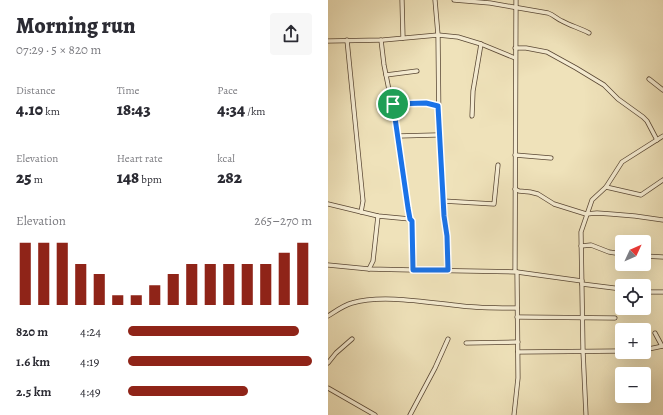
<!DOCTYPE html>
<meta charset="utf-8">
<style>
:root{--surface:#fff;--page:#f7f7f7;--text:#2b2b33;--muted:#7c7c81;--accent:#8f2418}
body{margin:0;font-family:Alegreya,serif;background:var(--page);color:var(--text);height:100vh;display:flex;flex-direction:column;font-size:15px;white-space:nowrap}
*{box-sizing:border-box;margin:0}
p{font-size:13px;color:var(--muted)}
.icon{flex:none;width:22px;height:22px;fill:none;stroke:currentColor;stroke-width:2;stroke-linecap:round;stroke-linejoin:round}
.map{position:relative;flex:1;overflow:hidden}
.side{display:flex;flex-direction:column;background:var(--surface);width:328px}
.side>*{flex:none}
.needle{width:26px;rotate:46deg}
.fabs{position:absolute;left:287px;top:235px;display:grid;gap:8px}
.fabs a{display:grid;place-items:center;width:36px;height:36px;border-radius:4px;background:var(--surface);box-shadow:0 4px 16px #0002;font-size:20px}
.pin{position:absolute;display:grid;place-items:center;width:34px;height:34px;color:#fff;margin:-17px;border:2px solid #fff;border-radius:50%;box-shadow:0 1px 4px #0007}
.round{display:grid;place-items:center;flex:none;width:42px;height:42px;border-radius:4px;background:var(--page)}
.overview{display:flex;align-items:center;justify-content:space-between;height:68px;padding:0 16px}
h1{font-size:22px;font-weight:800;line-height:30px}
.metrics{display:grid;grid-template-columns:repeat(3,1fr);gap:6px;height:68px;padding:4px 16px}
.metrics div{display:grid;align-content:center}
.metrics b{font-size:17px;font-weight:800}
.metrics small{font-size:11px;font-weight:400}
.metrics p{font-size:11px}
.chart{height:112px;padding:8px 16px}
.chart p{display:flex;justify-content:space-between}
.chart svg{width:100%;height:72px;margin-top:4px;stroke:var(--accent);stroke-width:6}
ul{padding:0 16px;list-style:none;font-size:13px}
li{display:grid;grid-template-columns:64px 48px 1fr;align-items:center;height:30px}
li i{height:10px;border-radius:5px;background:var(--accent)}
main{display:flex;flex:1;min-height:0}
.map>svg:first-child{display:block}
.lines{fill:none;stroke-linecap:round;stroke-linejoin:round}
.street-casing{stroke:#594734;stroke-width:5}
.street{stroke:#f5ecd2;stroke-width:3.5}
.route-casing{stroke:#fff;stroke-width:8}
.route{stroke:#1a73e8;stroke-width:5}
</style>
<main>
<section class="side">
<div class="overview"><div><h1>Morning run</h1><p>07:29 · 5 × 820 m</p></div><a class="round"><svg class="icon" aria-label="share" viewBox="0 0 24 24"><path d="M12 15V3M7 8l5-5 5 5M5 13v7h14v-7"/></svg></a></div>
<div class="metrics">
<div><p>Distance</p><b>4.10<small> km</small></b></div>
<div><p>Time</p><b>18:43</b></div>
<div><p>Pace</p><b>4:34<small> /km</small></b></div>
</div>
<div class="metrics">
<div><p>Elevation</p><b>25<small> m</small></b></div>
<div><p>Heart rate</p><b>148<small> bpm</small></b></div>
<div><p>kcal</p><b>282</b></div>
</div>
<div class="chart"><p><span>Elevation</span>265–270 m</p>
<svg viewBox="0 0 160 44" preserveAspectRatio="none"><path d="M5 44V6M15 44V6M25 44V6M35 44V19M45 44V25M55 44V38M65 44V38M75 44V32M85 44V25M95 44V19M105 44V19M115 44V19M125 44V19M135 44V19M145 44V12M155 44V6"/></svg>
</div>
<ul>
<li><b>820 m</b>4:24<i style="width:93%"></i></li>
<li><b>1.6 km</b>4:19<i style="width:100%"></i></li>
<li><b>2.5 km</b>4:49<i style="width:65%"></i></li>
</ul>
</section>
<div class="map">
<svg width="335" height="415" viewBox="0 0 335 415">
<rect width="100%" height="100%" fill="#efe2ba"/>
<filter id="stains"><feTurbulence type="fractalNoise" baseFrequency=".005" numOctaves="4"/><feColorMatrix values="0 0 0 0 .2 0 0 0 0 .09 0 0 0 0 .02 0 0 0 .5 -.17"/></filter>
<radialGradient id="worn" r=".72"><stop offset=".6" stop-color="#630" stop-opacity="0"/><stop offset="1" stop-color="#630" stop-opacity=".3"/></radialGradient>
<g class="lines">
<defs>
<g id="street">
<path d="M74 0 75 38"/>
<path d="M107 0 110 35 111 130 116 216 119 236 120 270"/>
<path d="M126 0 162 3 220 13C226 15 229 19 234 21 243 26 252 28 261 33"/>
<path d="M19 40 35 201 33 212"/>
<path d="M53 40 56 65 69 130 82 219"/>
<path d="M0 41 55 40 110 35 130 37 153 44 187 58"/>
<path d="M187 48H198L219 52 248 68 276 85 290 99 315 117 319 121 329 140"/>
<path d="M58 75 89 71"/>
<path d="M321 79 335 90"/>
<path d="M65 104 98 103 110 106"/>
<path d="M144 116 145 91 153 44"/>
<path d="M70 136 108 135"/>
<path d="M187 155 223 158"/>
<path d="M278 187 313 195 335 180"/>
<path d="M187 189 191 191 202 192 210 194 226 204 258 214 269 213 283 214 307 216 335 220"/>
<path d="M115 201 166 204 170 165"/>
<path d="M0 204 50 216 82 219 84 221 85 270 189 272 190 378 186 415"/>
<path d="M253 246 263 245 281 252 294 254"/>
<path d="M316 256 335 257"/>
<path d="M0 265 41 269 85 270"/>
<path d="M41 269 45 261 50 216"/>
<path d="M187 271 188 0"/>
<path d="M189 272 254 281"/>
<path d="M254 284 294 289"/>
<path d="M316 292H335"/>
<path d="M0 316C8 311 16 305 24 303 55 294 102 303 134 306 152 308 171 308 189 308"/>
<path d="M189 317 287 318"/>
<path d="M327 333 334 346"/>
<path d="M138 343 190 342"/>
<path d="M316 350 335 346"/>
<path d="M190 352 294 351"/>
<path d="M0 363 8 353 24 339"/>
<path d="M0 388 47 415"/>
<path d="M82 415 107 368 120 339"/>
<path d="M258 415 255 351 253 232 264 200 278 187 294 162 335 136"/>
</g>
</defs>
<use href="#street" class="street-casing"/>
<use href="#street" class="street"/>
</g>
<g class="lines">
<defs>
<path id="route" d="M98 103 110 106 116 216 119 236 120 270H85L84 221 82 219 80 208 65 104Z"/>
</defs>
<use href="#route" class="route-casing"/>
<use href="#route" class="route"/>
</g>
<rect width="100%" height="100%" filter="url(#stains)"/>
<rect width="100%" height="100%" fill="url(#worn)"/>
</svg>
<div class="fabs">
<a><svg class="needle" viewBox="-14 -14 28 28"><path d="M0-13l5 13h-10z" fill="#e53935"/><path d="M0 13l5-13h-10z" fill="#7c7c81"/></svg></a>
<a><svg class="icon" aria-label="locate" viewBox="0 0 24 24"><circle cx="12" cy="12" r="6"/><path d="M12 2v4M12 18v4M2 12h4M18 12h4"/></svg></a>
<a>+</a>
<a>−</a>
</div>
<div class="pin" style="left:65px;top:104px;background:#1e9e55"><svg class="icon" aria-label="arrive" viewBox="0 0 24 24"><path d="M6 21V4h12l-3 4 3 4H6"/></svg></div>
</div>
</main>
